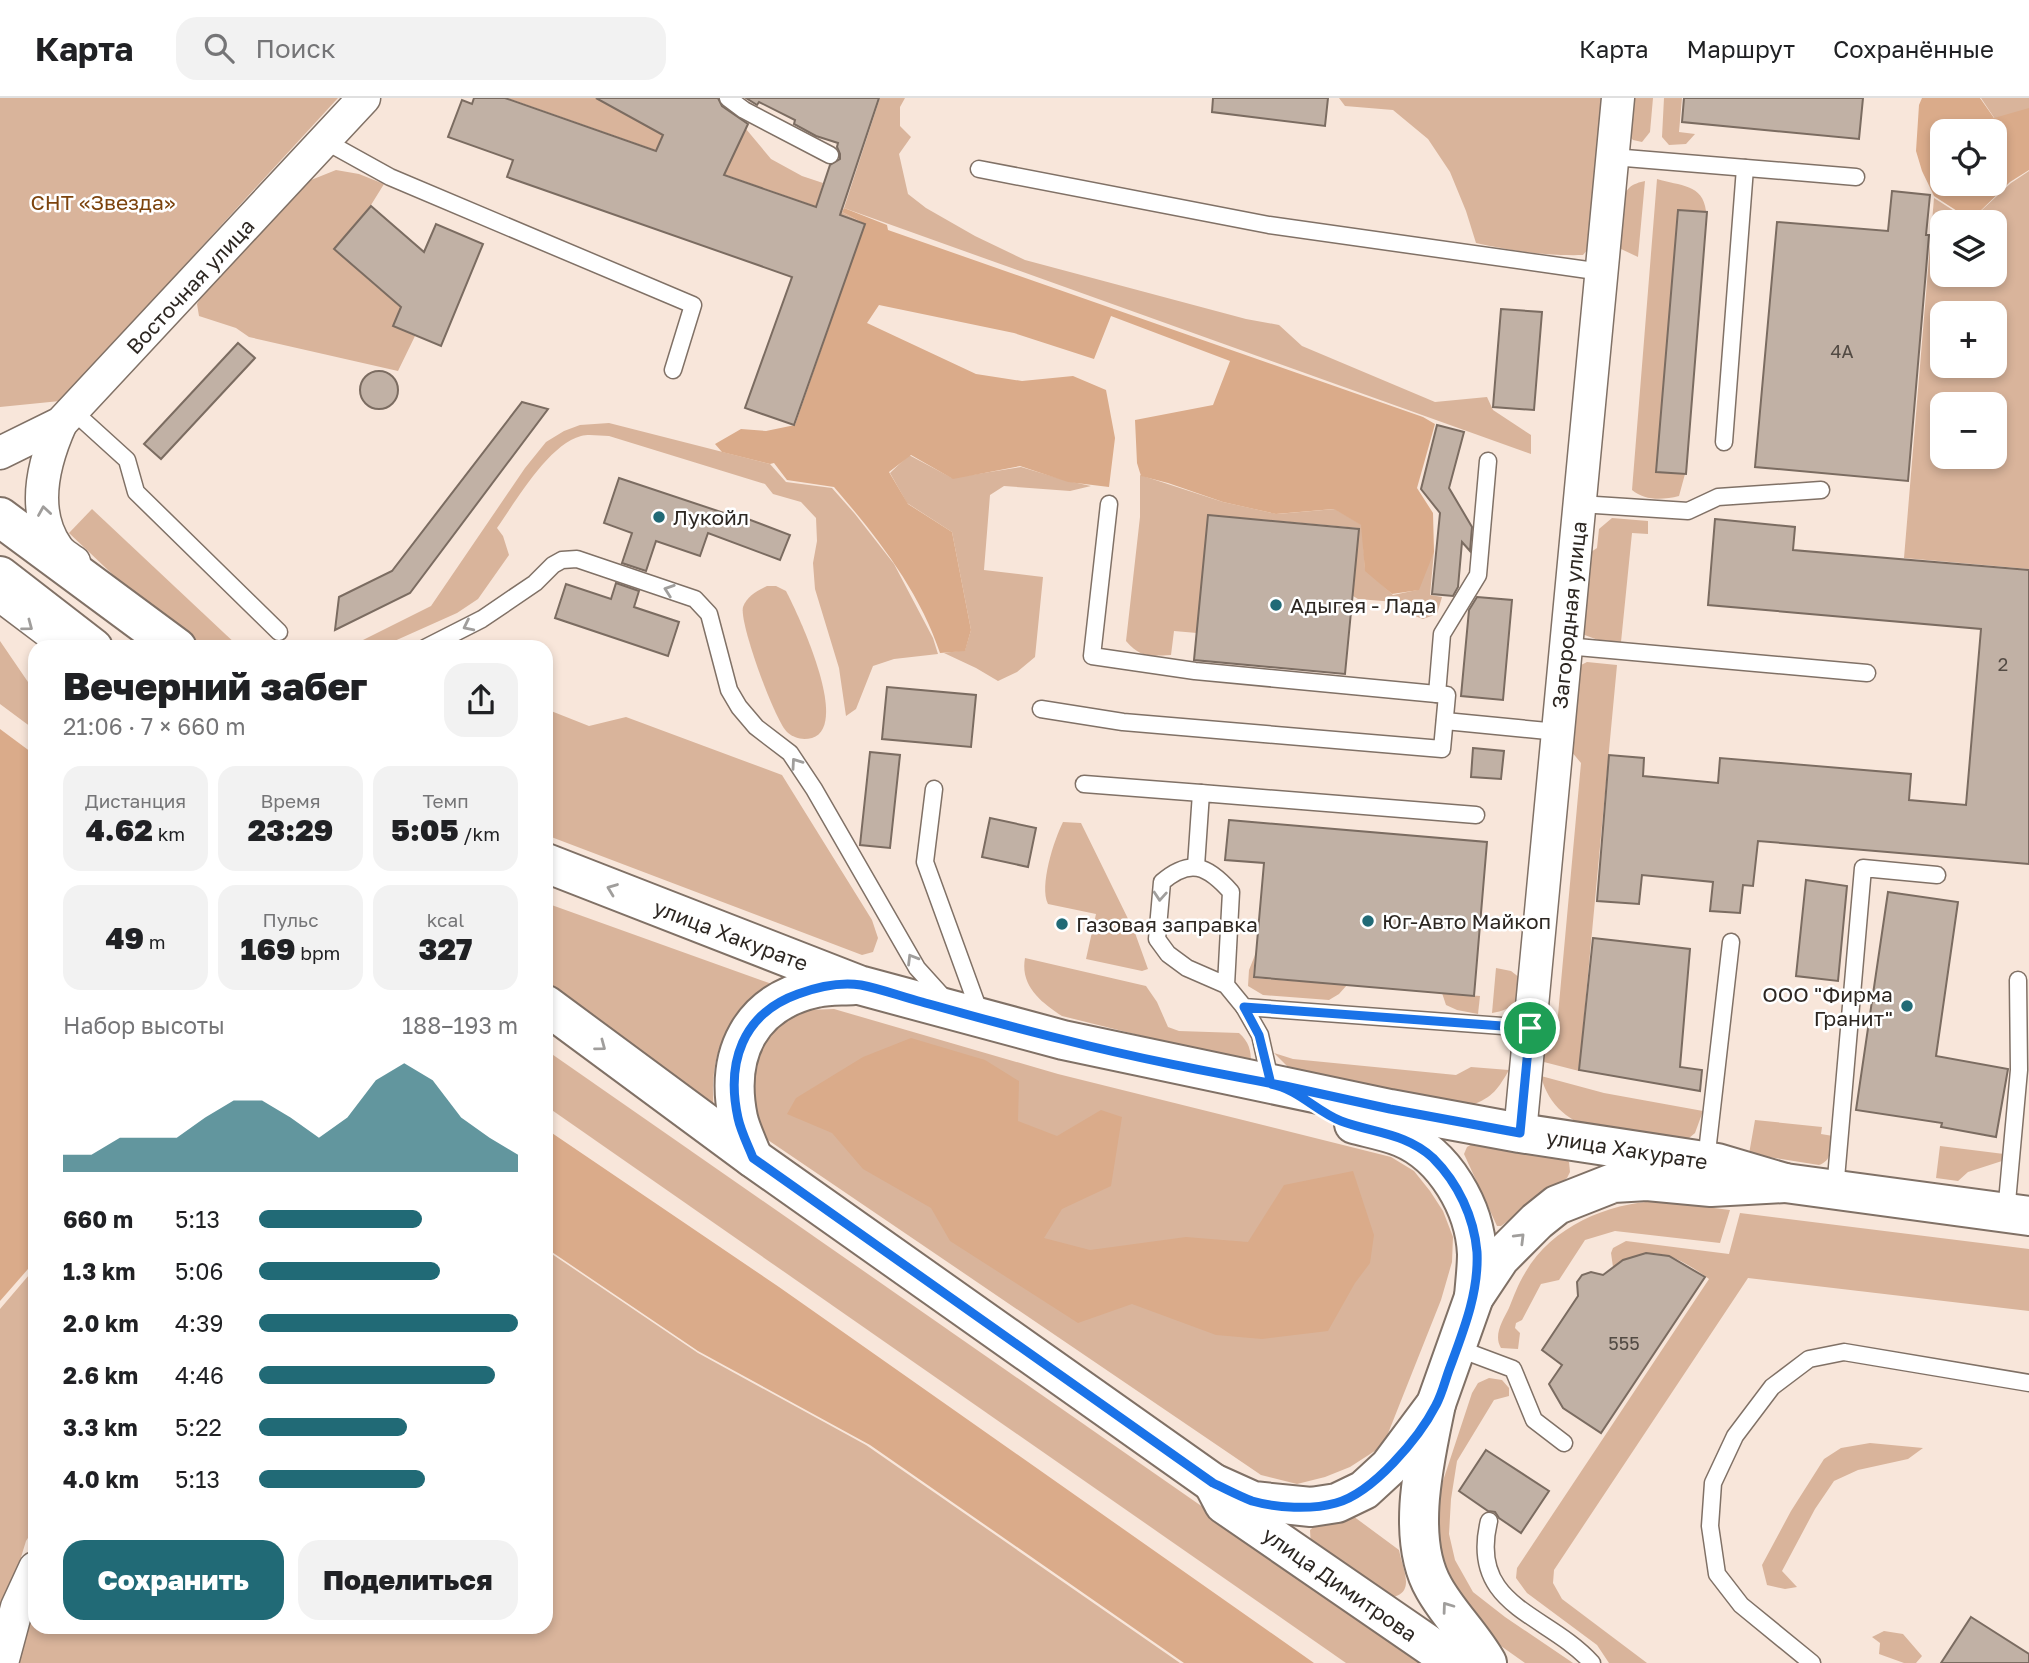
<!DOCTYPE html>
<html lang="ru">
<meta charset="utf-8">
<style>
:root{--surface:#fff;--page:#f2f2f2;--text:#202124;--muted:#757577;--line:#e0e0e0;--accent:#216a76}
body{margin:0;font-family:"Golos Text",sans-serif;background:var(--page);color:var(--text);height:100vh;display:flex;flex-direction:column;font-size:26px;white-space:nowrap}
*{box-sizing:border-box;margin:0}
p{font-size:23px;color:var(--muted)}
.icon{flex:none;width:38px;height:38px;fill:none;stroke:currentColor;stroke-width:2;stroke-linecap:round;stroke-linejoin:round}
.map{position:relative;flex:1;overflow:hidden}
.sheet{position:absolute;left:28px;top:542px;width:525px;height:994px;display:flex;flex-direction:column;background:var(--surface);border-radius:21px;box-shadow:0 4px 10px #0003}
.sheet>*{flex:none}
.controls{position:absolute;left:1930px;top:21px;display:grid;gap:14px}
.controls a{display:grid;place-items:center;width:77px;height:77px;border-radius:14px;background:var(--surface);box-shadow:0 4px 10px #0003;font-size:35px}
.pin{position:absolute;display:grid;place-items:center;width:60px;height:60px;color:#fff;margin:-30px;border:4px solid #fff;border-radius:50%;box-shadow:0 2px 7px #0007}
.round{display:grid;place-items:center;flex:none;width:74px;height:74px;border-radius:21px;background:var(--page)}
.headline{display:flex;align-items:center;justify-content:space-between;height:119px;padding:0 35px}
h1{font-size:38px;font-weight:800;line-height:52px}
.metrics{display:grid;grid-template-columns:repeat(3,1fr);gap:10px;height:119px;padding:7px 35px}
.metrics div{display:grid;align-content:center;border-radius:18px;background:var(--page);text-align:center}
.metrics b{font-size:30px;font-weight:800}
.metrics small{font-size:19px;font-weight:400}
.metrics p{font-size:19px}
.chart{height:196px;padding:14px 35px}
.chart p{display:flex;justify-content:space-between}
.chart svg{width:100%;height:126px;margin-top:7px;fill:var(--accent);opacity:.7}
.cta{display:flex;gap:14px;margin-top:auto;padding:14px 35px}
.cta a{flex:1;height:80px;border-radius:21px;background:var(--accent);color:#fff;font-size:28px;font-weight:800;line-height:80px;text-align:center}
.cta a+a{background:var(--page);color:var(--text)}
ul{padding:0 35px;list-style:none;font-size:23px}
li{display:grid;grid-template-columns:112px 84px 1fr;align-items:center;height:52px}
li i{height:18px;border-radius:9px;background:var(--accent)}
header{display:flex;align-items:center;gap:42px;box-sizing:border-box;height:98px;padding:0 35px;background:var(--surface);border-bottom:2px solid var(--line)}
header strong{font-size:33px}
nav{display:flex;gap:38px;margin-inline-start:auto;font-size:24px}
.search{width:490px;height:63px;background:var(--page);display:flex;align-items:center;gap:18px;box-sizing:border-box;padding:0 24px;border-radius:21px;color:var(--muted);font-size:26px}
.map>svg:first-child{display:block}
.green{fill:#d9b49b;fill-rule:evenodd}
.forest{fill:#daab8a;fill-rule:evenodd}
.building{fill:#c1b1a5;stroke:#7b6c61;stroke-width:2}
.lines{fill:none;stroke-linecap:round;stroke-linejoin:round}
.lane-casing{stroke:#807166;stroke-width:19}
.street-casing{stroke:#807166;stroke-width:35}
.secondary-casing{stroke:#807166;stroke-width:42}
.primary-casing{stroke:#807166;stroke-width:42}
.lane{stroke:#fff;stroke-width:16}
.street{stroke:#fff;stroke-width:32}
.secondary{stroke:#fff;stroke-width:38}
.primary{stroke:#fff;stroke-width:38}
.oneway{stroke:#a09e9c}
.route-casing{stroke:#fff;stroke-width:14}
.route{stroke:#1a73e8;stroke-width:9}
.poi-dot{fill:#216a76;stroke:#fff;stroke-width:2.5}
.labels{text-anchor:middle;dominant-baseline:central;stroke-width:5;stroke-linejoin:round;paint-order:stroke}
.number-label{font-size:18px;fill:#524a43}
.park-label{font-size:21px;fill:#7c430d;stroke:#fff}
.street-label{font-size:21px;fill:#2d2722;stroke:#fff}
.poi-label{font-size:21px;fill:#2d2722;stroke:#fff;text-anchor:start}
</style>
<header>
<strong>Карта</strong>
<div class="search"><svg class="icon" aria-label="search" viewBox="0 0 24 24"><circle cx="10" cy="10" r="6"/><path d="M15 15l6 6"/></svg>Поиск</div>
<nav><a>Карта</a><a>Маршрут</a><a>Сохранённые</a></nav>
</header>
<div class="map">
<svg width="2029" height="1565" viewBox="0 0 2029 1565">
<rect width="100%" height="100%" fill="#f8e6da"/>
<g class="green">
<path d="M0 0H338L60 303 0 309Z"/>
<path d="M507 0H597L732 58 746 31 771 61 802 78 823 85 817 105 842 114 863 125Z"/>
<path d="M880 0H905L900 9V28L911 39 899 56 908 96 926 110 975 138 1025 162 1246 221 1279 227 1302 248 1435 304 1487 299 1493 312 1531 337V356L844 110Z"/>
<path d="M1339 0H1602L1589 150 1583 157C1546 158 1512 153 1476 145L1466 113 1450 74 1428 41 1393 12 1345 8Z"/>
<path d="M1631 0H1653L1650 34 1642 44 1633 42 1627 36Z"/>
<path d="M1664 0H1682L1679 34 1695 36 1686 46 1669 47 1662 39Z"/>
<path d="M1981 0H2029V11L1995 21Z"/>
<path d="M336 72 359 76 384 86 371 107 334 151 380 192 409 191 394 227 415 238 398 273 249 239 236 230 199 218 197 206 204 193 306 84Z"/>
<path d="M2029 73V471L1904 460 1934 100 1970 123 2011 85ZM1942 124H1995V177H1942ZM1995 215V268H1942V215ZM1942 306H1995V359H1942Z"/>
<path d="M1657 81C1680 88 1703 86 1706 113L1678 112 1657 373 1685 376 1679 398C1663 402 1645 403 1632 392Z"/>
<path d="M1645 83 1638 159 1621 151C1615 136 1616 102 1629 90 1633 86 1640 84 1645 83Z"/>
<path d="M609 325 770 366 786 384 832 390 855 416 894 466 933 540 938 556 894 561 873 568 856 611 846 618 839 570 815 491 813 465 817 443 816 420 801 404 773 396 765 386 609 338C600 338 589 336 581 338 548 347 516 403 497 430L503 438 509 457 478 501 457 515 381 549H349L431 508 525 370 546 344 564 333 580 327Z"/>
<path d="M909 357 952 380 1021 369 1068 383 1091 388 1070 393 1004 388 990 397 984 472 1043 479 1035 559 1017 574 998 583 976 570 944 555 965 552 971 532 952 434 907 405 890 375Z"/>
<path d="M1140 377 1223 404 1277 416 1335 411 1362 427 1365 471 1393 497 1417 492 1434 453 1430 497 1442 499 1437 516 1423 521 1415 518 1408 505 1358 501 1353 498 1359 430 1208 417 1197 535 1174 533 1171 557C1149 558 1141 560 1126 543L1140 419Z"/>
<path d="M92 411 239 549H195L168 529 69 435Z"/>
<path d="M1612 420 1648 423V436L1632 435 1621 544 1598 542 1582 536 1585 458 1597 450 1599 431Z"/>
<path d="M767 488H776L786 493C798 516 851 628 812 640 803 642 795 641 787 634 775 623 739 525 743 509 747 498 757 493 767 488Z"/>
<path d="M0 543 28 584 35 590V632L0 606Z"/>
<path d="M1587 564 1617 567 1579 973 1540 963 1542 946 1547 940 1556 939 1581 665 1566 647 1575 570Z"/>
<path d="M546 611 589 628 626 619 782 677 872 822 878 840 873 854 862 857 546 737Z"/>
<path d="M1063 724 1081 725 1135 835 1148 871 1142 873 1086 861 1096 816 1048 806C1039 788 1054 742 1063 724Z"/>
<path d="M546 805 772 886C722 920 709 958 714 1017L546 887Z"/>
<path d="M1255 857 1253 880 1347 887 1339 896 1329 902 1263 897 1248 888 1249 872Z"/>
<path d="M1025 860 1146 888 1157 904 1168 929 1179 933 1239 935C1249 944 1251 952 1251 965L1062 918C1041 904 1020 888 1025 860Z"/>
<path d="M1496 870 1511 873 1520 880C1522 902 1513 912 1492 915Z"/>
<path d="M1442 895 1480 898 1478 916 1457 912 1446 907Z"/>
<path d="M834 911 1058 976 1391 1059 1414 1073 1430 1093 1443 1113 1453 1139 1452 1164 1441 1202 1387 1338 1381 1349 1350 1369 1325 1379 1297 1386 1261 1377 765 1040 753 1013 750 959 782 920 807 912Z"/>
<path d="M546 952 1427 1565H1346L546 1008Z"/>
<path d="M1274 955 1293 961 1456 977 1471 969 1509 972C1498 991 1493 999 1472 1007L1291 972Z"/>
<path d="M1541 978 1604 995 1703 1013 1695 1035 1682 1046C1631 1039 1556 1040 1541 978Z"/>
<path d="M1755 1022 1822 1029 1821 1036 1833 1038C1831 1050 1832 1063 1819 1067L1749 1056Z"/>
<path d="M1474 1045 1562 1058 1569 1064 1570 1074 1567 1080 1501 1128H1497L1464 1056 1467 1049Z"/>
<path d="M1940 1048 2004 1056 2002 1063 1968 1074 1958 1083 1936 1080Z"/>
<path d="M1658 1103 1730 1112 1720 1145 1615 1133 1585 1142 1559 1182 1541 1186 1522 1222 1516 1225 1515 1230 1520 1235 1518 1251 1501 1250C1493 1237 1503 1222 1509 1210 1514 1198 1518 1186 1525 1175 1551 1129 1607 1105 1658 1103Z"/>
<path d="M1740 1115 2029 1151V1213L1748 1180 1554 1472 1553 1485 1562 1501 1647 1565H1609L1597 1547 1527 1495 1516 1480 1517 1470 1709 1181C1676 1157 1650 1144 1613 1169L1611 1155 1613 1150 1626 1143 1729 1156Z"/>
<path d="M546 1152 698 1255 866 1347 1180 1565H15L35 1505V1530H546Z"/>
<path d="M35 1170V1429L26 1443 0 1528V1211Z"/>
<path d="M1489 1280 1502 1282 1509 1290V1298L1494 1302 1457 1363 1451 1401 1449 1436 1455 1462 1473 1494 1505 1519 1573 1565H1525L1484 1536 1459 1506 1437 1453 1439 1395 1472 1295 1478 1285Z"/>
<path d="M1870 1345 1923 1350 1908 1361 1858 1372 1834 1383 1815 1411 1782 1473 1797 1489 1785 1491 1767 1487 1762 1467 1791 1413 1824 1361 1841 1350Z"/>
<path d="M1353 1418 1399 1452C1403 1473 1418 1498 1386 1500L1311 1449 1310 1432 1317 1426Z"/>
<path d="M1884 1533 1903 1536 1922 1558 1916 1565H1904L1879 1556 1880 1545 1872 1539Z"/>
</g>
<g class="forest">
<path d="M1922 0H1980L1994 20 2029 10V72L2010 84 1971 122 1934 98 1922 73 1916 53 1919 7ZM1942 33H1995V86H1942Z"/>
<path d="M844 110 887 127 888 132 1423 319 1435 326 1417 390 1433 415 1434 454 1419 492 1392 496 1365 473 1361 427 1334 411 1276 416 1223 404 1168 385 1141 378 1137 365 1135 322 1213 307 1230 263 1111 218 1094 261 1014 235 879 207 867 225 976 276 1022 283 1073 278 1106 292 1115 340 1109 389 1068 384 1020 368 953 381 911 357 889 374 908 406 952 434 971 532 965 553 940 555C919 492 877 439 834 389L787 382 774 365 770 366 722 354 715 346 741 331 766 333 795 327 865 126 842 114Z"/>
<path d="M0 631 35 657V1163L0 1203Z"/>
<path d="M911 940 985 962 1019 983 1018 1023 1057 1038 1101 1012 1122 1019 1111 1088 1062 1111 1044 1140 1090 1152 1186 1139 1248 1144 1284 1087 1353 1073 1374 1137 1370 1165 1355 1185 1328 1233 1262 1241 1216 1237 1132 1206 1078 1225 950 1143 931 1110 863 1071 832 1035 787 1016 796 1000 863 959Z"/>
<path d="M546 1031 779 1189 1314 1565H1184L870 1347 698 1253 546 1150Z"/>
</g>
<g class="building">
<path d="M474 0H505L656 53 663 37 596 0H718L722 8 748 26 724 77 816 109 830 67 840 61V56L837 49 838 45 816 38 794 26 795 22 759 4 757 7 746 0H879L840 117 865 126 794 327 745 310 792 179 507 79 513 62 448 39 462 2 472 6Z"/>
<path d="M1213 0H1328L1325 28 1212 14Z"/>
<path d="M1684 0H1863L1859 41 1682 24Z"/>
<path d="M1892 93 1930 97 1926 137H1929L1908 383 1755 369 1777 124 1888 133Z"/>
<path d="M371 108 424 154 436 126 483 146 441 248 393 228 401 209 334 151Z"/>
<path d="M1678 112 1707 114 1686 376 1656 374Z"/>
<path d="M1501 211 1542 214 1534 312 1493 309Z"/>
<path d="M238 245 255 260 161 361 144 346Z"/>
<circle cx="379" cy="292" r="19"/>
<path d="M522 304 548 311 410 495 335 532 339 499 392 473Z"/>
<path d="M1437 327 1464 334 1449 390 1472 429 1470 453 1462 444 1458 489 1453 498 1432 496 1440 415 1421 391Z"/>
<path d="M619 380 739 420 740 418 790 437 780 462 708 435 700 458 656 443 646 473 622 465 632 435 604 425Z"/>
<path d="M1208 417 1359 431 1345 576 1194 562Z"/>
<path d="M1715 421 1795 429 1793 452 2029 472V766L1758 743 1753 788 1743 787 1740 815 1710 813 1713 784 1642 777 1639 806 1597 803 1609 657 1644 660 1643 678 1718 685 1720 660 1911 676 1909 702 1966 707 1981 531 1708 507Z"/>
<path d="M616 485 639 493 634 509 679 524 668 558 555 520 566 486 611 501Z"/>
<path d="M1477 499 1512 502 1503 602 1461 598 1469 512Z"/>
<path d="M887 589 976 597 971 649 882 641Z"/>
<path d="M1473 650 1504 653 1501 681 1471 679Z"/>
<path d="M870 654 900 657 890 750 860 747Z"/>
<path d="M990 720 1036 730 1028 769 982 759Z"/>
<path d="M1229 722 1487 744 1474 898 1254 879 1264 765 1225 762Z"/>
<path d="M1806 782 1847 788 1838 883 1796 878Z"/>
<path d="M1888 794 1958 804 1936 958 2008 971 1996 1039 1941 1029 1942 1025 1856 1012Z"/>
<path d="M1593 840 1690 851 1680 969 1702 972 1700 993 1579 972Z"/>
<path d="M1646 1155 1669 1158 1705 1179 1601 1335 1563 1310 1549 1286 1562 1267 1542 1252 1578 1198 1577 1184 1582 1177 1591 1174 1603 1177 1623 1162Z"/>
<path d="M1486 1352 1549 1393 1521 1435 1499 1420 1495 1414 1488 1413 1459 1393Z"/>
<path d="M1971 1519 2029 1556V1565H1941Z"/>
</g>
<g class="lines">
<defs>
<g id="lane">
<path d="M728 0 744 12 830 57"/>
<path d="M325 43 390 79 693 207 673 272"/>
<path d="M1613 59 1856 79"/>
<path d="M979 71 1269 127 1602 174"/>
<path d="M73 313 127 362 136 394 279 534"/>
<path d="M1724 344 1745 70"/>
<path d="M1580 406 1688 413 1718 399 1821 392"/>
<path d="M0 507 57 550"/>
<path d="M1566 548 1867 575"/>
<path d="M425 550 482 521 535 485 553 467 562 462 577 461 695 501 709 516 729 592 739 609 756 629 790 655 814 691 917 870 945 901"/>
<path d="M1437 596 1442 536 1478 477 1488 363"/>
<path d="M1041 611 1123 624 1442 651 1447 597 1195 573 1092 558 1109 406"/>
<path d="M1445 623 1558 634"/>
<path d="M1084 686 1201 695"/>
<path d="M934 691 925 764 981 918"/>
<path d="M1196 768 1201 695 1476 717"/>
<path d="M1226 887 1231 794C1207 767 1190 760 1162 784L1157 841 1168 856 1187 870 1226 887 1244 909 1530 930"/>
<path d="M1244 909 1260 937 1271 986"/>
<path d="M1706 1063 1731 844"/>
<path d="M1835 1092 1863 770 1937 777"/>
<path d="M2006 1115 2019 972 2018 882"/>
<path d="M1457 1250 1513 1271 1534 1322 1564 1345"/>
<path d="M1489 1423C1468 1509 1547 1515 1592 1565"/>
<path d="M1812 1565 1741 1507 1717 1476 1710 1428 1713 1385 1735 1338 1772 1289 1809 1261 1844 1254 2029 1285"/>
</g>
<g id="street">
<path d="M61 325C44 363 30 412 57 450 61 456 68 460 74 464"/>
<path d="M0 355 61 325 364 0"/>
<path d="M1520 1035 1618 0"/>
<path d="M2 1565 17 1509 35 1470"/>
</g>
<g id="secondary">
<path d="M1436 1306C1425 1360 1405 1440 1434 1490 1449 1517 1472 1538 1487 1565"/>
<path d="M1213 1385 1224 1406 1455 1565"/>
</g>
<g id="primary">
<path d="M0 419 177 550"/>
<path d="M0 478 93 550"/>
<path d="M546 765 859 887 1063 942 1390 1011 1520 1035 1717 1065 1785 1085 2029 1118"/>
<path d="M546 907 753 1060 1213 1385 1253 1403 1311 1409 1337 1405 1364 1392 1389 1369 1436 1306 1474 1199 1500 1160 1537 1123 1557 1107 1613 1085 1647 1083 1711 1089 1785 1085"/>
<path d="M1354 1026C1369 1030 1386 1033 1401 1039 1445 1057 1475 1110 1477 1156 1477 1170 1475 1185 1474 1199"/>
<path d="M753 1060C748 1047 741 1033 738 1020 725 956 750 904 816 890 828 887 842 888 854 887"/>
</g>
</defs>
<use href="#lane" class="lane-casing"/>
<use href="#street" class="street-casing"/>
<use href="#secondary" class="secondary-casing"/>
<use href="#primary" class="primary-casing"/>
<use href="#lane" class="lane"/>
<use href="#street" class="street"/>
<use href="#secondary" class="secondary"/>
<use href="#primary" class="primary"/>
</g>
<defs><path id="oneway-chevron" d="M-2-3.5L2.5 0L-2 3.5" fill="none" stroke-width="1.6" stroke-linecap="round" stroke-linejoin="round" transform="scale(1.75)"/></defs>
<g class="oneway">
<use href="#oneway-chevron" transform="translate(44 413) rotate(-99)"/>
<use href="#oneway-chevron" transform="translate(669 492) rotate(-161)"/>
<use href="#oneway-chevron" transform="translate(28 528) rotate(37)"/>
<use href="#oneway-chevron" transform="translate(468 528) rotate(154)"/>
<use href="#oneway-chevron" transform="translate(796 665) rotate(-125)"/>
<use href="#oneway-chevron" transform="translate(612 791) rotate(-159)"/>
<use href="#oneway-chevron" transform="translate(1160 798) rotate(94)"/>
<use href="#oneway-chevron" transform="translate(912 861) rotate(-121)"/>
<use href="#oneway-chevron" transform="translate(601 948) rotate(37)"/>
<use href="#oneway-chevron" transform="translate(1520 1140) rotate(-45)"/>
<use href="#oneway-chevron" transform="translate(1447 1509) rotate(-126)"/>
</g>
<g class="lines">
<defs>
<path id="route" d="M1530 930 1520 1035 1390 1011 1285 988C1210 974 1135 960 1061 941 1015 930 969 917 922 904 902 899 882 891 861 887 841 884 817 889 798 896 742 916 726 965 738 1020 741 1034 748 1047 753 1060L1213 1385C1226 1391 1239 1398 1252 1403 1277 1410 1311 1412 1336 1405 1373 1395 1419 1340 1436 1307 1442 1296 1445 1283 1449 1272 1463 1234 1479 1195 1477 1154 1474 1119 1458 1085 1433 1060 1406 1035 1373 1035 1341 1023 1316 1013 1298 991 1271 986L1259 937 1244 909 1530 930"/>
</defs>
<use href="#route" class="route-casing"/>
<use href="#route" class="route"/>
</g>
<g class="poi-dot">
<circle cx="659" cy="419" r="7"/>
<circle cx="1276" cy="507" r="7"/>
<circle cx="1368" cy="823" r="7"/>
<circle cx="1062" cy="826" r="7"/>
<circle cx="1907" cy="908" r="7"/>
</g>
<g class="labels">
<g class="number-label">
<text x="1842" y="253">4А</text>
<text x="2003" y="566">2</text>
<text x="1624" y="1245">555</text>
</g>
<g class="park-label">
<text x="103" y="104">СНТ «Звезда»</text>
</g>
<g class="street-label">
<text transform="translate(190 188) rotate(-47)">Восточная улица</text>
<text transform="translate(1569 517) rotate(-84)">Загородная улица</text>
<text transform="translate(731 837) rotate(21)">улица Хакурате</text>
<text transform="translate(1627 1051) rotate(9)">улица Хакурате</text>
<text transform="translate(1340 1486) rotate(35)">улица Димитрова</text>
</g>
<g class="poi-label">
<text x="673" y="419">Лукойл</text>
<text x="1290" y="507">Адыгея - Лада</text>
<text x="1382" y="823">Юг-Авто Майкоп</text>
<text x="1076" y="826">Газовая заправка</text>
<text x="1893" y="896" text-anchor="end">ООО "Фирма<tspan x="1893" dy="24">Гранит"</tspan></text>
</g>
</g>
</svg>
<div class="controls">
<a><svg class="icon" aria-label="locate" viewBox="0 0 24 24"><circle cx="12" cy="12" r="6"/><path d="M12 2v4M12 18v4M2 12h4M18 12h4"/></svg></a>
<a><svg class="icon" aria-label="layers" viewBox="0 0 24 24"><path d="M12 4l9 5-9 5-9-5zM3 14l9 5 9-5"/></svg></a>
<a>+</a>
<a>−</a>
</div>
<div class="pin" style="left:1530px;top:930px;background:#1e9e55"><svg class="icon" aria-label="arrive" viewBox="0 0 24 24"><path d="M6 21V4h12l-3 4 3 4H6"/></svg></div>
<section class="sheet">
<div class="headline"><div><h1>Вечерний забег</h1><p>21:06 · 7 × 660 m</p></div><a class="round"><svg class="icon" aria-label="share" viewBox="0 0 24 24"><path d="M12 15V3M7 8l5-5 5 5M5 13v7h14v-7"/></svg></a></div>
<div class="metrics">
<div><p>Дистанция</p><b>4.62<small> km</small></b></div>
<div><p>Время</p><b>23:29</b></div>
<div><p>Темп</p><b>5:05<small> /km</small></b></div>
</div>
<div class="metrics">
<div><b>49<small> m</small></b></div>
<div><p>Пульс</p><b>169<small> bpm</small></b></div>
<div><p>kcal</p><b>327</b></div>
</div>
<div class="chart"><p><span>Набор высоты</span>188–193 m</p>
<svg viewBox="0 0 160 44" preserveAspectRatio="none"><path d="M0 44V38L10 38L20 32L30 32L40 32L50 25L60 19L70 19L80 25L90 32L100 25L110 12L120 6L130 12L140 25L150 32L160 38V44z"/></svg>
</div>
<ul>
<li><b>660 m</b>5:13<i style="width:63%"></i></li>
<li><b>1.3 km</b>5:06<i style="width:70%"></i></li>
<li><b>2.0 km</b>4:39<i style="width:100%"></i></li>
<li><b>2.6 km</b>4:46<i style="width:91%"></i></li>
<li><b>3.3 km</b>5:22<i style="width:57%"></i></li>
<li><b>4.0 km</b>5:13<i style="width:64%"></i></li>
</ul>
<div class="cta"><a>Сохранить</a><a>Поделиться</a></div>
</section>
</div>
